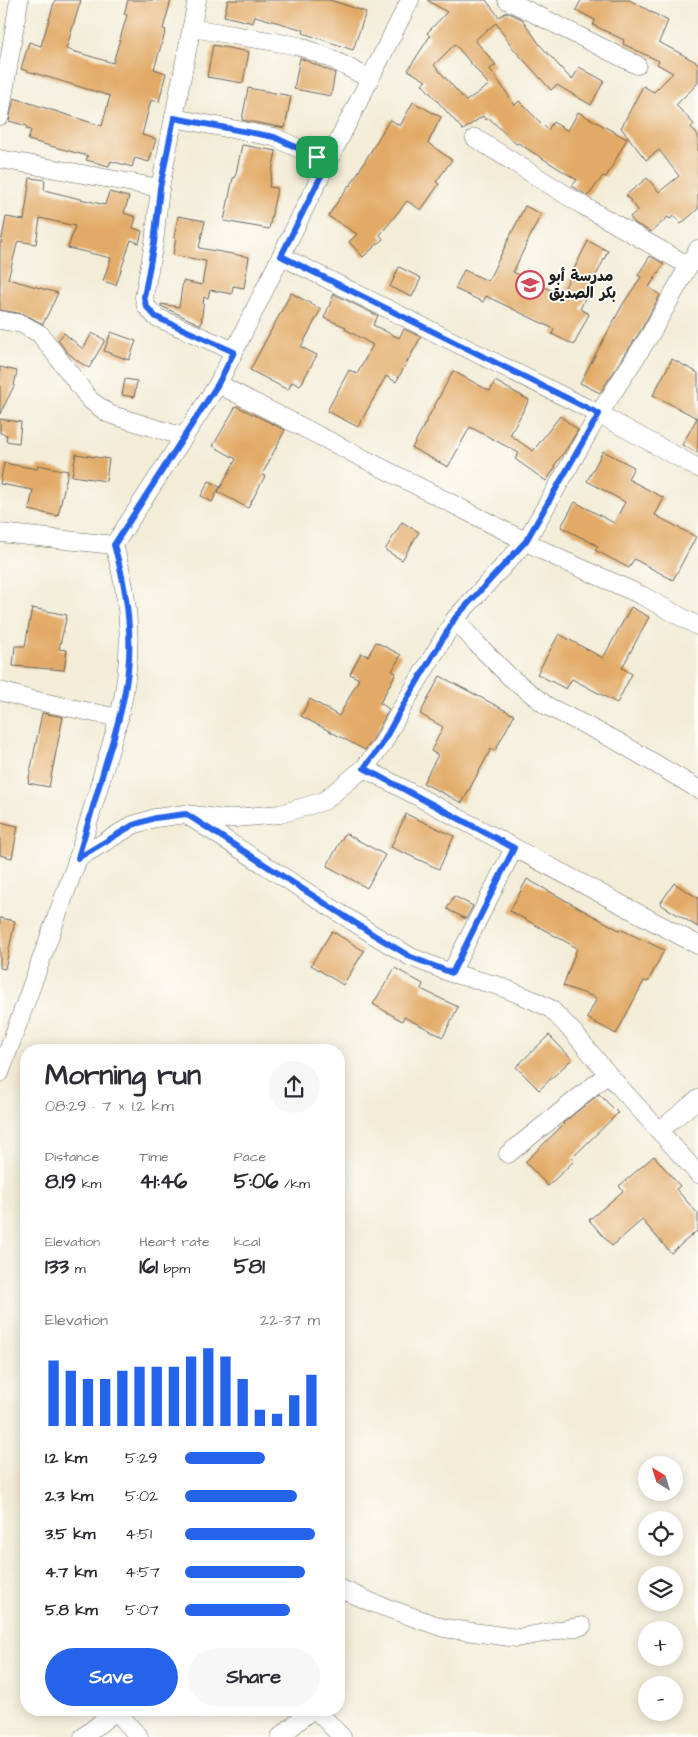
<!DOCTYPE html>
<meta charset="utf-8">
<style>
:root{--surface:#fff;--page:#f7f7f7;--text:#2b2b33;--muted:#7c7c81;--accent:#2563eb}
body{margin:0;font-family:"Architects Daughter","Playpen Sans Arabic",sans-serif;background:var(--page);color:var(--text);height:100vh;display:flex;flex-direction:column;font-size:19px;white-space:nowrap}
*{box-sizing:border-box;margin:0}
p{font-size:16px;color:var(--muted)}
.icon{flex:none;width:28px;height:28px;fill:none;stroke:currentColor;stroke-width:2;stroke-linecap:round;stroke-linejoin:round}
.map{position:relative;flex:1;overflow:hidden}
.panel{position:absolute;left:20px;top:1044px;width:325px;height:672px;display:flex;flex-direction:column;background:var(--surface);border-radius:20px;box-shadow:0 2px 12px #0003}
.panel>*{flex:none}
.needle{width:32px;rotate:322deg}
.buttons{position:absolute;left:638px;top:1456px;display:grid;gap:10px}
.buttons a{display:grid;place-items:center;width:45px;height:45px;border-radius:50%;background:var(--surface);box-shadow:0 2px 12px #0003;font-size:25px}
.pin{position:absolute;display:grid;place-items:center;width:42px;height:42px;color:#fff;margin:-21px;border-radius:10px;box-shadow:0 2px 8px #0006}
.round{display:grid;place-items:center;flex:none;width:52px;height:52px;border-radius:26px;background:var(--page)}
.overview{display:flex;align-items:center;justify-content:space-between;height:85px;padding:0 25px}
h1{font-size:28px;font-weight:800;line-height:38px}
.figures{display:grid;grid-template-columns:repeat(3,1fr);gap:8px;height:85px;padding:5px 25px}
.figures div{display:grid;align-content:center}
.figures b{font-size:21px;font-weight:800}
.figures small{font-size:14px;font-weight:400}
.figures p{font-size:14px}
.chart{height:140px;padding:10px 25px}
.chart p{display:flex;justify-content:space-between}
.chart svg{width:100%;height:90px;margin-top:5px;stroke:var(--accent);stroke-width:6}
.button{display:flex;gap:10px;margin-top:auto;padding:10px 25px}
.button a{flex:1;height:58px;border-radius:30px;background:var(--accent);color:#fff;font-size:20px;font-weight:800;line-height:58px;text-align:center}
.button a+a{background:var(--page);color:var(--text)}
ul{padding:0 25px;list-style:none;font-size:16px}
li{display:grid;grid-template-columns:80px 60px 1fr;align-items:center;height:38px}
li i{height:12px;border-radius:6px;background:var(--accent)}
.map>svg:first-child{display:block}
.building{fill:#e2aa66;fill-rule:evenodd}
.lines{fill:none;stroke-linecap:round;stroke-linejoin:round}
.minor-casing{stroke:#67655e;stroke-width:19}
.minor{stroke:#fff;stroke-width:18}
.route-casing{stroke:#fff;stroke-width:10}
.route{stroke:#2563eb;stroke-width:6}
.labels{text-anchor:middle;dominant-baseline:central;stroke-width:4;stroke-linejoin:round;paint-order:stroke}
.poi-label{font-size:15px;font-weight:bold;fill:#1c1c1c;stroke:#fdfcf7;text-anchor:start}
</style>
<div class="map">
<svg width="698" height="1737" viewBox="0 0 698 1737">
<rect width="100%" height="100%" fill="#fdfcf7"/>
<filter id="ink" filterUnits="userSpaceOnUse"><feTurbulence type="fractalNoise" baseFrequency=".02" numOctaves="2"/><feDisplacementMap in="SourceGraphic" scale="10" xChannelSelector="R" yChannelSelector="G"/><feConvolveMatrix kernelMatrix="1 2 1 2 8 2 1 2 1" color-interpolation-filters="sRGB"/></filter>
<filter id="wash" filterUnits="userSpaceOnUse"><feTurbulence type="fractalNoise" baseFrequency=".0096" numOctaves="4" result="noise"/><feDisplacementMap in="SourceGraphic" scale="20" xChannelSelector="R" yChannelSelector="G"/><feGaussianBlur stdDeviation="1.12" result="paint"/><feColorMatrix in="noise" values="0 0 0 0 0 0 0 0 0 0 0 0 0 0 0 0 0 1.4 0 .05"/><feComposite in="paint" operator="in"/></filter>
<g filter="url(#wash)">
<rect width="100%" height="100%" fill="#f3edd8"/>
<g id="blocks">
<g class="building">
<path d="M55 0H81L66 49 113 63 127 15 124 14 128 0H171L163 29 166 30 154 69 166 73 159 102 151 100 142 135 156 139 149 162 135 158 132 167 111 161 109 166 86 160 88 156 28 140 31 130 26 129 27 126 9 121 14 98 102 126 110 96 21 69 29 42 41 46Z"/>
<path d="M228 0H330L366 12 353 50 303 33 304 30 255 16 253 23 224 16Z"/>
<path d="M427 0H486L499 17 507 12 522 19 540 45 572 80 579 67 604 81 591 105 557 85 551 90 512 47 496 23 475 40 496 65 490 69 515 105 519 101 548 130 553 122 568 131 578 112 627 139 606 177 603 176 588 196 572 186 577 180 518 143 516 144 489 118 486 120 483 116 463 130 422 84 426 81 408 70 430 36 427 33 447 12ZM455 44 489 85 466 101 434 65Z"/>
<path d="M581 0H629L635 3 668 21 659 42 698 63V83L676 105 694 124 691 127 698 135V209L681 224 674 216 670 219 668 217 651 232 635 223 630 217 638 210 626 195 647 178 659 192 679 176 659 150 646 160 621 128 643 86 654 92 673 73 657 64 659 61 623 44 624 40 593 25 595 20 576 10Z"/>
<path d="M213 45 249 52 243 83 207 77Z"/>
<path d="M300 58 335 73 331 96 294 89Z"/>
<path d="M248 88 291 96 285 128 242 120Z"/>
<path d="M413 102 441 117 428 143 452 160 436 182 439 184 421 210 407 201 380 235 383 239 363 257 349 242 357 234 328 216 349 185 350 186 390 119 400 126Z"/>
<path d="M242 145 276 151 269 187 277 188 269 229 224 221 233 178H235Z"/>
<path d="M30 178 45 180 44 190 105 205 109 192 129 197 124 213 136 217 133 228 142 231 139 243 131 240 116 285 103 281 111 258 68 248 75 226 40 218 36 244 18 241 8 279 58 293 43 324 24 314 0 310V243H1L6 217 24 220Z"/>
<path d="M525 206 541 214 513 272 561 295 588 241 608 251 580 309 589 314 574 345 552 334 554 329 486 296 483 302 455 289 464 270 488 281Z"/>
<path d="M178 216 205 221 199 248 249 257 244 288 233 286 232 294 210 290 208 298 204 297 201 325 161 306V304L179 307 183 281 202 285 206 261 173 255 176 238H174Z"/>
<path d="M650 256 664 264 649 287 660 295 641 330 600 393 580 383 623 304 641 277 638 275Z"/>
<path d="M399 267 421 278 412 297 390 287Z"/>
<path d="M291 293 321 309 301 347 317 355 300 386 292 382 288 390 250 370Z"/>
<path d="M334 294 378 316 373 325 399 338 404 329 421 337 396 382 386 376 358 427 327 411 349 370 357 374 373 345 345 329 346 327 324 318Z"/>
<path d="M111 332 136 341 129 360 104 351Z"/>
<path d="M64 333 83 349 92 333 105 340 89 368 79 362 67 352 58 340Z"/>
<path d="M672 359 698 373V453L682 445 697 418 653 395Z"/>
<path d="M0 367 17 371 14 386 0 414Z"/>
<path d="M453 371 490 391 495 381 529 400 510 435 533 451 560 416 578 430 567 448 554 466 556 467 546 481 515 459 519 453 470 427 448 467 412 448Z"/>
<path d="M125 379 137 381 134 397 122 395Z"/>
<path d="M236 406 285 430 262 475 265 476 248 508 218 492 236 459 213 446Z"/>
<path d="M0 419 21 422 19 443 6 441 7 435 0 433Z"/>
<path d="M603 451 634 467 628 479 664 498 655 515 696 537 673 580 634 559 629 568 595 550 598 546 561 527 575 502 614 523 625 502 587 481Z"/>
<path d="M76 454 109 459 106 481 72 476Z"/>
<path d="M4 463 37 469 38 465 68 471 58 516 29 510 33 490 0 484Z"/>
<path d="M209 481 220 487 212 502 201 496Z"/>
<path d="M402 522 419 532 402 560 385 550Z"/>
<path d="M631 607 649 617 622 668 632 674 617 703 572 679 566 689 537 674 559 634 603 658Z"/>
<path d="M32 608 67 615 59 649 67 650 64 670 13 666 15 646H25Z"/>
<path d="M376 642 401 655 392 671 396 673 380 703 389 709 372 741 365 750 301 716 310 699 339 716 359 679 350 674 361 653 368 656Z"/>
<path d="M440 676 514 715 495 751 491 749 462 803 423 783 438 755 431 751 443 727 420 714Z"/>
<path d="M42 713 63 717 49 787 28 783Z"/>
<path d="M406 814 454 836 439 869 391 847Z"/>
<path d="M0 822 18 826 12 858 0 855Z"/>
<path d="M345 833 385 855 367 888 327 866Z"/>
<path d="M527 879 619 930 620 929 664 950 648 982 644 981 616 1034 587 1018 597 998 563 986 577 948 510 911Z"/>
<path d="M674 883 698 898V927L660 904Z"/>
<path d="M454 896 473 906 466 919 447 909Z"/>
<path d="M0 918 15 921 5 969 0 968Z"/>
<path d="M332 931 364 951 343 985 311 965Z"/>
<path d="M395 968 423 984 421 989 458 1007 443 1037 404 1017 402 1021 373 1004Z"/>
<path d="M549 1035 572 1059 539 1090 516 1067Z"/>
<path d="M599 1094 618 1113 572 1158 574 1161 548 1186 525 1162 564 1124 563 1123Z"/>
<path d="M654 1156 680 1186 676 1189 698 1214V1230L671 1253 642 1220 612 1246 589 1220 623 1191 619 1186Z"/>
</g>
</g>
</g>
<g filter="url(#ink)">
<use href="#blocks" fill-opacity="0" stroke="#67655e" stroke-width="1"/>
<g class="lines">
<defs>
<g id="minor">
<path d="M197 0 160 188 154 243 144 297 146 306 156 317 234 351"/>
<path d="M507 0 637 65"/>
<path d="M192 28 299 46 332 59 370 79"/>
<path d="M0 116 19 0"/>
<path d="M174 118 274 137 317 157 327 164"/>
<path d="M475 138 582 205 689 266"/>
<path d="M0 159 160 188"/>
<path d="M281 256 599 414 698 468"/>
<path d="M0 320 22 324 40 334 90 400 109 414 184 437"/>
<path d="M218 384 558 558 641 595 698 626"/>
<path d="M0 533 114 545"/>
<path d="M114 545 218 384 320 177 410 0"/>
<path d="M455 619 476 643 510 677 547 706 617 741 698 789"/>
<path d="M0 691 28 699 119 718"/>
<path d="M364 768 698 945"/>
<path d="M190 817 374 935 411 957 451 973 499 986 533 1000 551 1009 574 1033 608 1074 698 1174"/>
<path d="M78 858 133 825 155 818 186 814 224 819 280 814 324 801 364 768 381 747 400 711 455 619 526 541 599 414 650 335 698 249"/>
<path d="M451 973 514 848"/>
<path d="M0 1073 78 858 119 718C133 657 132 605 114 545"/>
<path d="M659 1131 698 1099"/>
<path d="M508 1154 608 1074"/>
<path d="M339 1588 373 1603 444 1628 517 1638 582 1626"/>
<path d="M316 1710 342 1737"/>
<path d="M116 1711 139 1737"/>
<path d="M83 1737 117 1710"/>
<path d="M280 1737 311 1710"/>
</g>
</defs>
<use href="#minor" class="minor-casing"/>
<use href="#minor" class="minor"/>
</g>
</g>
<g class="lines" filter="url(#ink)">
<defs>
<path id="route" d="M174 118 274 137 317 157 327 164 281 256 599 414 526 541 455 618 400 711 381 746 364 768 514 848 452 973 411 957 374 935 186 814 155 818 133 825 78 858C87 826 97 794 106 762 117 728 127 694 129 658 131 619 125 582 114 545L218 384 234 352 156 317 146 306 144 297 154 243 160 188Z"/>
</defs>
<use href="#route" class="route-casing"/>
<use href="#route" class="route"/>
</g>
<defs>
<symbol id="school-ring" viewBox="-11 -11 22 22"><circle r="9.5" fill="#fdfcf7" stroke="#d1495b" stroke-width="1.5"/><path d="M0-5L7-2L0 1L-7-2ZM-4 1L0 2.5L4 1V4Q0 6-4 4Z" fill="#d1495b"/></symbol>
</defs>
<g fill-rule="evenodd">
<use href="#school-ring" x="514" y="269" width="32" height="32"/>
</g>
<g class="labels">
<g class="poi-label">
<text x="549" y="276">مدرسة أبو<tspan x="549" dy="17">بكر الصديق</tspan></text>
</g>
</g>
</svg>
<div class="buttons">
<a><svg class="needle" viewBox="-14 -14 28 28"><path d="M0-13l5 13h-10z" fill="#e53935"/><path d="M0 13l5-13h-10z" fill="#7c7c81"/></svg></a>
<a><svg class="icon" aria-label="locate" viewBox="0 0 24 24"><circle cx="12" cy="12" r="6"/><path d="M12 2v4M12 18v4M2 12h4M18 12h4"/></svg></a>
<a><svg class="icon" aria-label="layers" viewBox="0 0 24 24"><path d="M12 4l9 5-9 5-9-5zM3 14l9 5 9-5"/></svg></a>
<a>+</a>
<a>−</a>
</div>
<div class="pin" style="left:317px;top:157px;background:#1e9e55"><svg class="icon" aria-label="arrive" viewBox="0 0 24 24"><path d="M6 21V4h12l-3 4 3 4H6"/></svg></div>
<section class="panel">
<div class="overview"><div><h1>Morning run</h1><p>08:29 · 7 × 1.2 km</p></div><a class="round"><svg class="icon" aria-label="share" viewBox="0 0 24 24"><path d="M12 15V3M7 8l5-5 5 5M5 13v7h14v-7"/></svg></a></div>
<div class="figures">
<div><p>Distance</p><b>8.19<small> km</small></b></div>
<div><p>Time</p><b>41:46</b></div>
<div><p>Pace</p><b>5:06<small> /km</small></b></div>
</div>
<div class="figures">
<div><p>Elevation</p><b>133<small> m</small></b></div>
<div><p>Heart rate</p><b>161<small> bpm</small></b></div>
<div><p>kcal</p><b>581</b></div>
</div>
<div class="chart"><p><span>Elevation</span>22–37 m</p>
<svg viewBox="0 0 160 44" preserveAspectRatio="none"><path d="M5 44V12M15 44V17M25 44V21M35 44V21M45 44V17M55 44V15M65 44V15M75 44V15M85 44V10M95 44V6M105 44V10M115 44V21M125 44V36M135 44V38M145 44V29M155 44V19"/></svg>
</div>
<ul>
<li><b>1.2 km</b>5:29<i style="width:59%"></i></li>
<li><b>2.3 km</b>5:02<i style="width:83%"></i></li>
<li><b>3.5 km</b>4:51<i style="width:96%"></i></li>
<li><b>4.7 km</b>4:57<i style="width:89%"></i></li>
<li><b>5.8 km</b>5:07<i style="width:78%"></i></li>
</ul>
<div class="button"><a>Save</a><a>Share</a></div>
</section>
</div>
